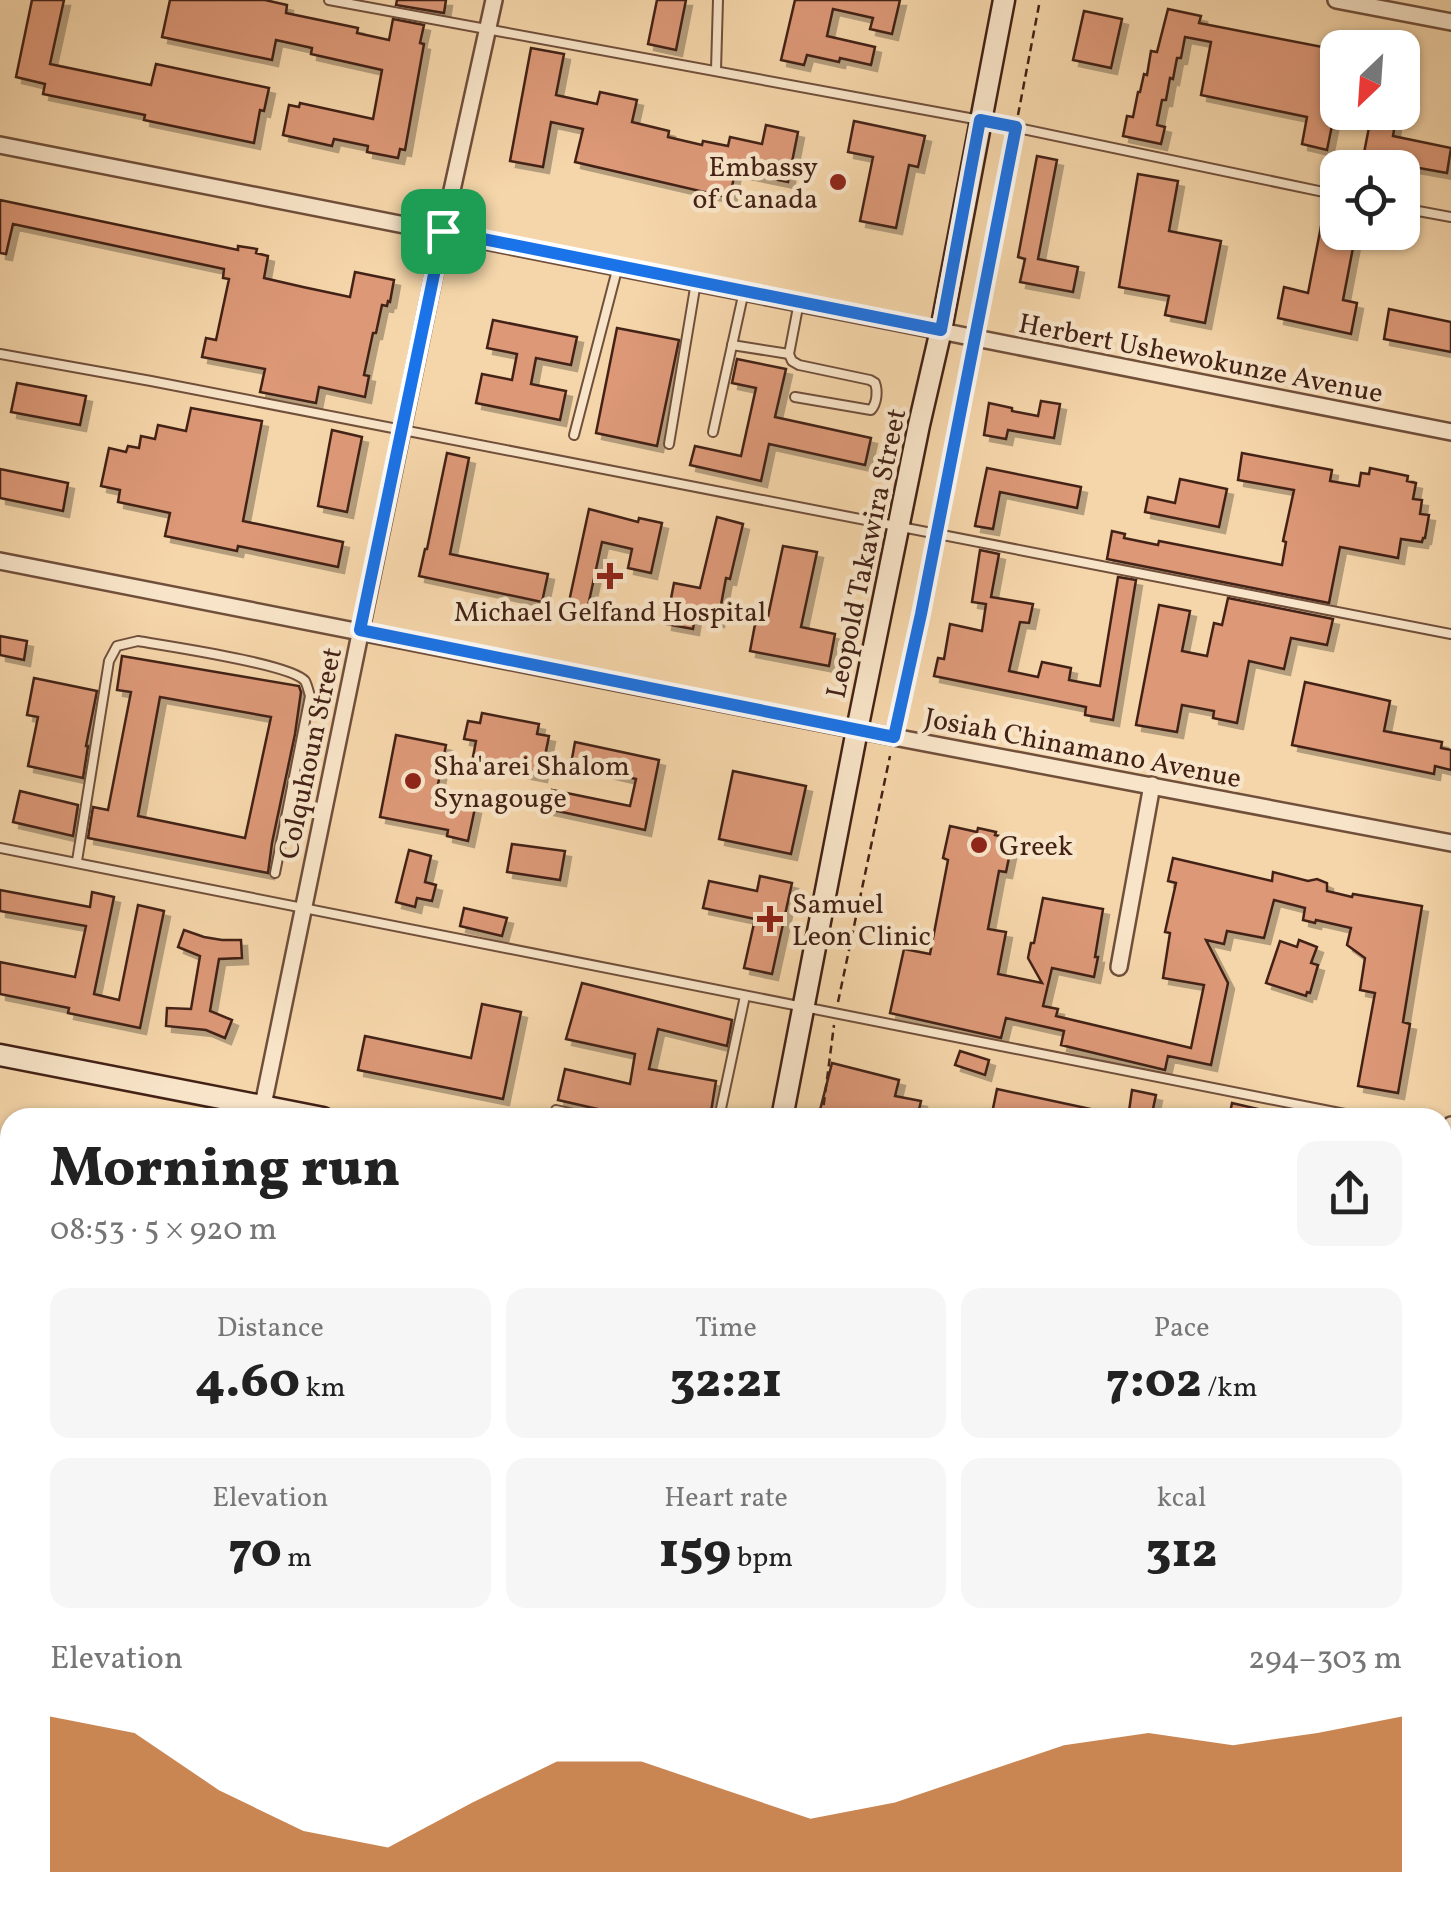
<!DOCTYPE html>
<meta charset="utf-8">
<style>
:root{--surface:#fff;--page:#f6f6f6;--text:#222;--muted:#767676;--accent:#b45309}
body{margin:0;font-family:Vollkorn,serif;background:var(--page);color:var(--text);height:100vh;display:flex;flex-direction:column;font-size:38px;white-space:nowrap}
*{box-sizing:border-box;margin:0}
p{font-size:32px;color:var(--muted)}
.icon{flex:none;width:55px;height:55px;fill:none;stroke:currentColor;stroke-width:2;stroke-linecap:round;stroke-linejoin:round}
.map{position:relative;flex:1;overflow:hidden}
.side{position:absolute;left:0px;top:1108px;width:1452px;height:812px;display:flex;flex-direction:column;background:var(--surface);border-radius:30px 30px 0 0;box-shadow:0 2px 8px #0004}
.side>*{flex:none}
.needle{width:65px;rotate:205deg}
.fabs{position:absolute;left:1320px;top:30px;display:grid;gap:20px}
.fabs a{display:grid;place-items:center;width:100px;height:100px;border-radius:20px;background:var(--surface);box-shadow:0 2px 8px #0004;font-size:50px}
.pin{position:absolute;display:grid;place-items:center;width:85px;height:85px;color:#fff;margin:-42px;border-radius:20px;box-shadow:0 5px 15px #0006}
.round{display:grid;place-items:center;flex:none;width:105px;height:105px;border-radius:20px;background:var(--page)}
.overview{display:flex;align-items:center;justify-content:space-between;height:170px;padding:0 50px}
h1{font-size:55px;font-weight:800;line-height:75px}
.metrics{display:grid;grid-template-columns:repeat(3,1fr);gap:15px;height:170px;padding:10px 50px}
.metrics div{display:grid;align-content:center;border-radius:20px;background:var(--page);text-align:center}
.metrics b{font-size:50px;font-weight:800}
.metrics small{font-size:28px;font-weight:400}
.metrics p{font-size:28px}
.chart{height:280px;padding:20px 50px}
.chart p{display:flex;justify-content:space-between}
.chart svg{width:100%;height:180px;margin-top:10px;fill:var(--accent);opacity:.7}
.map>svg:first-child{display:block}
.green{fill:#c3bc84;stroke:#836f4d;stroke-width:2.5}
.building{fill:#dc9877;stroke:#432216;stroke-width:2.5;fill-rule:evenodd;filter:url(#shadow)}
.lines{fill:none;stroke-linecap:round;stroke-linejoin:round}
.service-casing{stroke:#704f3b;stroke-width:12}
.minor-casing{stroke:#704f3b;stroke-width:20}
.secondary-casing{stroke:#432216;stroke-width:25}
.path{stroke:#432216;stroke-width:2.5;stroke-dasharray:8 5;stroke-linecap:butt}
.service{stroke:#f8e4c8;stroke-width:8}
.minor{stroke:#f8e4c8;stroke-width:15}
.secondary{stroke:#f8e4c8;stroke-width:20}
.route-casing{stroke:#fff;stroke-width:20}
.route{stroke:#1a73e8;stroke-width:12}
.poi-dot{fill:#8f2418;stroke:#f8e4c8;stroke-width:4}
.labels{text-anchor:middle;stroke-width:9;stroke-linejoin:round;paint-order:stroke}
.poi-label{font-size:28px;fill:#432216;stroke:#f8e4c8;text-anchor:start}
.street-label{font-size:28px;fill:#432216;stroke:#f8e4c8}
</style>
<div class="map">
<svg width="1451" height="1918" viewBox="0 0 1451 1918">
<defs>
<filter id="shadow"><feDropShadow dx="6" dy="6" stdDeviation="0" flood-color="#0004"/></filter>
</defs>
<rect width="100%" height="100%" fill="#f5d6aa"/>
<filter id="stains"><feTurbulence type="fractalNoise" baseFrequency=".002" numOctaves="4"/><feColorMatrix values="0 0 0 0 .2 0 0 0 0 .09 0 0 0 0 .02 0 0 0 .5 -.17"/></filter>
<radialGradient id="worn" r=".72"><stop offset=".6" stop-color="#630" stop-opacity="0"/><stop offset="1" stop-color="#630" stop-opacity=".3"/></radialGradient>
<g class="green">
<path d="M0,1377l10,2v94l-10,-2z"/>
<path d="M1443,1550l8,2v366h-80l2,-8h69z"/>
</g>
<g class="building">
<path d="M32,0h32l-14,64 101,21 5,-21 113,24 -5,23 -4,-1 -6,33 -110,-23 1,-5 -102,-21 2,-10 -29,-7z"/>
<path d="M170,0h95l22,5 -1,8 72,15 -1,5 32,7 4,-21 31,6 -4,18 4,1 -19,106 -5,-1 -2,9 -31,-6 1,-6 -34,-7 -2,7 -49,-11 6,-30 10,2 1,-4 73,16 9,-49 -71,-16 1,-6 -36,-8 -4,20 -110,-23z"/>
<path d="M397,0h49l-2,13 -48,-8z"/>
<path d="M657,0h29l-10,50 -28,-6z"/>
<path d="M795,0h105l-8,34 -22,-5 3,-11 -40,-9 -6,27 48,11 -4,18 -31,-7 -1,4 -32,-7 -3,10 -23,-5z"/>
<path d="M1168,9l33,7 -2,7 139,27v46l-11,54 -25,-6 5,-27 -106,-22 10,-53 -26,-5 -4,21h-4l-4,21 -3,-1 -4,22h-4l-5,25 8,2 -4,17 -38,-8 4,-20 6,1 5,-25h2l4,-18 3,1 4,-24 6,1z"/>
<path d="M1084,11l38,8 -11,49 -38,-8z"/>
<path d="M531,48l33,6 -8,41 41,9 3,-12 37,8 -5,22 37,9 -1,6 34,8 1,-4 25,5 2,-9 32,7 4,-19 32,7 -10,50 -53,-11 -5,27 -155,-36 8,-33 -32,-7 -8,45 -33,-6z"/>
<path d="M1372,112h25l-4,24 58,12 -4,25 -84,-15z"/>
<path d="M854,121l71,15 -7,31 -9,-2 -13,63 -36,-7 13,-64 -25,-5z"/>
<path d="M1037,156l20,4 -19,99 40,8 -5,25 -53,-10 5,-23 -7,-2z"/>
<path d="M1138,174l40,7 -9,50 52,10 -16,82 -40,-8 4,-19 -50,-9z"/>
<path d="M0,200l238,50v-4l19,3 -1,4 12,3 -4,22 39,9 47,10 5,-25 39,8 -4,22 -2,-1 -1,5 -5,-1 -6,28h-3l-9,42 5,1 -4,21 -46,-10 -3,16 -56,-11 5,-23 -63,-12 4,-19 10,2 13,-61 -6,-1 1,-9 -211,-45 -7,30 -6,-1z"/>
<path d="M1323,216l15,3v13h18l-13,68 14,3 -6,31 -73,-16 6,-31 24,6z"/>
<path d="M1389,309l62,13v30l-67,-13z"/>
<path d="M493,320l84,17 -6,28 -35,-7 -5,26 35,7 -6,29 -84,-17 6,-29 30,6 5,-26 -30,-6z"/>
<path d="M617,328l62,12 -22,106 -61,-13z"/>
<path d="M737,359l49,10 -11,48 96,21 -6,27 -96,-21 -8,37 -71,-16 5,-19 46,10 15,-68 -24,-5z"/>
<path d="M17,383l69,13 -6,29 -69,-13z"/>
<path d="M1041,401l19,3 -6,34 -46,-8 -2,9 -22,-4 5,-32 23,5v3l26,5z"/>
<path d="M191,408l71,13 -19,100 100,21 -5,25 -100,-21 -1,5 -72,-15 5,-23 -52,-11 2,-12 -19,-4 8,-38 17,4 2,-6 11,2 2,-12 14,3 3,-14 28,6z"/>
<path d="M332,430l30,7 -15,75 -29,-6z"/>
<path d="M447,453l22,5 -19,96 98,20 -6,28 -123,-26 6,-27h2z"/>
<path d="M1242,453l90,17 -2,11 29,5 2,-13 8,1 1,-6 38,8 -1,5 9,2 -3,16 9,1 -2,14 9,1 -4,23h-2l-1,4 -21,-3 -3,19 -58,-11 -11,56 -222,-44 5,-28 13,3 -1,4 34,7 1,-4 123,24 4,-23 -3,-1 11,-51 -56,-10z"/>
<path d="M987,468l94,19 -4,21 -77,-16 -7,37 -18,-3z"/>
<path d="M0,469l68,14 -5,28 -63,-13z"/>
<path d="M1180,479l47,10 -8,38 -74,-15 3,-15 27,6z"/>
<path d="M589,509l49,13 1,-4 23,5 -11,50 -23,-5 4,-19 -30,-7 -16,73 -19,-4z"/>
<path d="M717,517l26,7 -13,55 -4,-1 -8,43 -23,-4 -2,12 -27,-5 8,-41 26,5z"/>
<path d="M783,546l34,6 -16,75 34,7 -6,32 -79,-15 6,-32 11,2z"/>
<path d="M980,550l19,4 -8,43 42,7 -4,19 -9,-1 -11,49 29,6 4,-15 29,6 -2,12 31,6 18,-109 18,3 -23,140 -28,-5 1,-8 -152,-31 4,-18 6,1 6,-35 32,7 4,-27 -14,-2z"/>
<path d="M1228,598l105,21 -6,26 -36,-7 -7,31 -35,-8 -12,62 -24,-5 1,-7 -32,-6 -5,27 -41,-7 23,-120 31,6 -8,40 25,5 7,-33 8,2z"/>
<path d="M0,636l27,5 -3,19 -24,-5z"/>
<path d="M122,656l177,30 2,6 -6,42 -23,109 -4,30 -180,-35 5,-31 15,3 23,-118 -14,-2zM160,697l111,20 -26,121 -107,-22z"/>
<path d="M34,678l63,13 -11,55h2l-5,32 -55,-12 10,-49 -11,-2z"/>
<path d="M1305,682l85,19 -6,30 58,11 -1,6 10,2v20l-16,-4 -1,8 -142,-29z"/>
<path d="M482,713l57,11 -2,10 12,2 -8,40 -69,-14 4,-21 -12,-2 4,-18 12,2z"/>
<path d="M396,735l50,10 -11,54 40,9 -7,33 -21,-5 1,-6 -68,-13z"/>
<path d="M575,742l84,18 -14,70 -97,-21 4,-19 78,16 6,-27 -65,-15z"/>
<path d="M733,771l73,15 -15,68 -72,-15z"/>
<path d="M20,791l58,14 -5,31 -60,-14z"/>
<path d="M950,826l27,6 1,-4 18,4 -1,3 18,4 -7,33 -7,-1 -11,58 18,3 -8,42 44,9 -14,-25 3,-15h3l9,-45 60,11 -8,48h3l-4,20 -42,-9 -9,38 15,3 -2,7 135,32 13,-63 -41,-7 7,-45 -5,-1 11,-49 -8,-2 5,-23 99,23 1,-9 35,9 9,-2 10,4v8l25,6 1,-3 69,12 -19,116 7,2 -12,69 -40,-7 17,-93 -15,-3 5,-32 -18,-13 4,-17 -35,-8 -1,3 -12,-3 2,-12 -31,-8 -10,38 -37,-7 -3,13 -18,-4 22,43 -17,82 -43,-9 -3,14 -104,-25 3,-14 -58,-13 -5,20 -111,-25 14,-64 26,5 18,-94 -5,-2z"/>
<path d="M512,844l53,7 -5,29 -53,-8z"/>
<path d="M409,850l22,6 -6,26 11,3 -4,16 -15,-3 -2,9 -19,-5z"/>
<path d="M760,876l32,7 -20,91 -28,-6 11,-49 -52,-11 6,-27 48,10z"/>
<path d="M0,890l90,17 2,-15 22,5 -20,97 25,6 19,-95 26,6 -24,117 -72,-15 1,-5 -69,-14v-32l75,15 11,-51 -86,-15z"/>
<path d="M464,908l43,10 -5,18 -42,-10z"/>
<path d="M184,930l20,7 18,3h19l1,18 -23,1 -9,52 22,9 -7,18 -19,-8 -40,-4 1,-18 24,1 9,-53 -22,-9z"/>
<path d="M1299,940l18,7 -6,16 7,2 -8,28 -3,-1 -1,4 -40,-13 14,-42 17,6z"/>
<path d="M582,983l150,37 -5,26 -69,-17 -9,40 67,12 -6,37h-73l-79,-18 7,-31 65,15 5,-30 -69,-15z"/>
<path d="M482,1004l39,8 -18,87 -145,-29 7,-34 106,22z"/>
<path d="M960,1051l29,9 -4,15 -30,-10z"/>
<path d="M832,1063l67,17 -4,16 26,5 -4,17h-42l-19,-5 -1,5h-37z"/>
<path d="M997,1089l103,22v7h-109z"/>
<path d="M1132,1090l24,5 -5,23h-23z"/>
<path d="M1232,1103l39,9 -1,6h-41z"/>
</g>
<g class="lines">
<g class="service-casing">
<g id="service">
<path d="M329,0l651,120 358,75"/>
<path d="M716,70l2,-70"/>
<path d="M1402,208l49,9"/>
<path d="M732,345l57,9"/>
<path d="M0,354l151,27 1300,253"/>
<path d="M795,397l76,13c6,-7 7,-19 4,-27l-5,-3 -71,-15 -7,-4 -3,-7 10,-52"/>
<path d="M713,432l31,-141"/>
<path d="M574,435l44,-169"/>
<path d="M669,444l27,-162"/>
<path d="M0,848l1365,270"/>
<path d="M77,861l32,-200 8,-15 21,-5c28,5 154,23 167,40 2,3 4,12 5,15l-35,177"/>
<path d="M556,1110l35,8"/>
<path d="M719,1118l26,-122"/>
<path d="M0,1250l10,1"/>
<path d="M224,1918l2,-8"/>
<path d="M548,1918l2,-8"/>
<path d="M947,1918l2,-8"/>
</g>
</g>
<g class="minor-casing">
<g id="minor">
<path d="M1336,0l115,22"/>
<path d="M0,145l1451,287"/>
<path d="M0,561l857,169 594,113"/>
<path d="M1119,967l33,-182"/>
<path d="M263,1105l180,-874 51,-231"/>
<path d="M1442,1165l9,-40"/>
<path d="M1307,1918l1,-8"/>
</g>
</g>
<g class="secondary-casing">
<g id="secondary">
<path d="M0,1055l323,63"/>
<path d="M782,1118l75,-388 62,-305 22,-95 63,-330"/>
<path d="M1442,1343l9,1"/>
<path d="M609,1918l2,-8"/>
<path d="M636,1918l2,-8"/>
</g>
</g>
<g class="path">
<path d="M1018,115l22,-115"/>
<path d="M978,321l36,-183"/>
<path d="M939,523l33,-169"/>
<path d="M898,719l37,-174"/>
<path d="M838,1002l52,-246"/>
<path d="M822,1118l12,-93"/>
</g>
<use href="#service" class="service"/>
<use href="#minor" class="minor"/>
<use href="#secondary" class="secondary"/>
</g>
<g class="lines">
<g class="route-casing">
<path id="route" d="M980,120l36,7 -95,487 -27,123 -534,-107 83,-399 498,99z"/>
</g>
<use href="#route" class="route"/>
</g>
<g class="poi-dot">
<circle cx="838" cy="182" r="10"/>
<path d="M605 561h10v10h10v10h-10v10h-10v-10h-10v-10h10z"/>
<circle cx="413" cy="781" r="10"/>
<circle cx="979" cy="845" r="10"/>
<path d="M765 904h10v10h10v10h-10v10h-10v-10h-10v-10h10z"/>
</g>
<g class="labels">
<g class="poi-label">
<text x="818" y="176" text-anchor="end">Embassy<tspan x="818" dy="32">of Canada</tspan></text>
<text x="610" y="621" text-anchor="middle">Michael Gelfand Hospital</text>
<text x="433" y="775">Sha'arei Shalom<tspan x="433" dy="32">Synagouge</tspan></text>
<text x="999" y="855">Greek</text>
<text x="792" y="913">Samuel<tspan x="792" dy="32">Leon Clinic</tspan></text>
</g>
<g class="street-label">
<text transform="translate(1201 357) rotate(11)" y="10">Herbert Ushewokunze Avenue</text>
<text transform="translate(865 553) rotate(-78)" y="10">Leopold Takawira Street</text>
<text transform="translate(1083 747) rotate(11)" y="10">Josiah Chinamano Avenue</text>
<text transform="translate(309 753) rotate(-78)" y="10">Colquhoun Street</text>
</g>
</g>
<rect width="100%" height="100%" filter="url(#stains)"/>
<rect width="100%" height="100%" fill="url(#worn)"/>
</svg>
<div class="fabs">
<a><svg class="needle" viewBox="-14 -14 28 28"><path d="M0-13l5 13h-10z" fill="#e53935"/><path d="M0 13l5-13h-10z" fill="#767676"/></svg></a>
<a><svg class="icon" aria-label="locate" viewBox="0 0 24 24"><circle cx="12" cy="12" r="6"/><path d="M12 2v4M12 18v4M2 12h4M18 12h4"/></svg></a>
</div>
<div class="pin" style="left:443px;top:231px;background:#1e9e55"><svg class="icon" aria-label="arrive" viewBox="0 0 24 24"><path d="M6 21V4h12l-3 4 3 4H6"/></svg></div>
<section class="side">
<div class="overview"><div><h1>Morning run</h1><p>08:53 · 5 × 920 m</p></div><a class="round"><svg class="icon" aria-label="share" viewBox="0 0 24 24"><path d="M12 15V3M7 8l5-5 5 5M5 13v7h14v-7"/></svg></a></div>
<div class="metrics">
<div><p>Distance</p><b>4.60<small> km</small></b></div>
<div><p>Time</p><b>32:21</b></div>
<div><p>Pace</p><b>7:02<small> /km</small></b></div>
</div>
<div class="metrics">
<div><p>Elevation</p><b>70<small> m</small></b></div>
<div><p>Heart rate</p><b>159<small> bpm</small></b></div>
<div><p>kcal</p><b>312</b></div>
</div>
<div class="chart"><p><span>Elevation</span>294–303 m</p>
<svg viewBox="0 0 160 44" preserveAspectRatio="none"><path d="M0 44V6L10 10L20 24L30 34L40 38L50 27L60 17L70 17L80 24L90 31L100 27L110 20L120 13L130 10L140 13L150 10L160 6V44z"/></svg>
</div>
</section>
</div>
